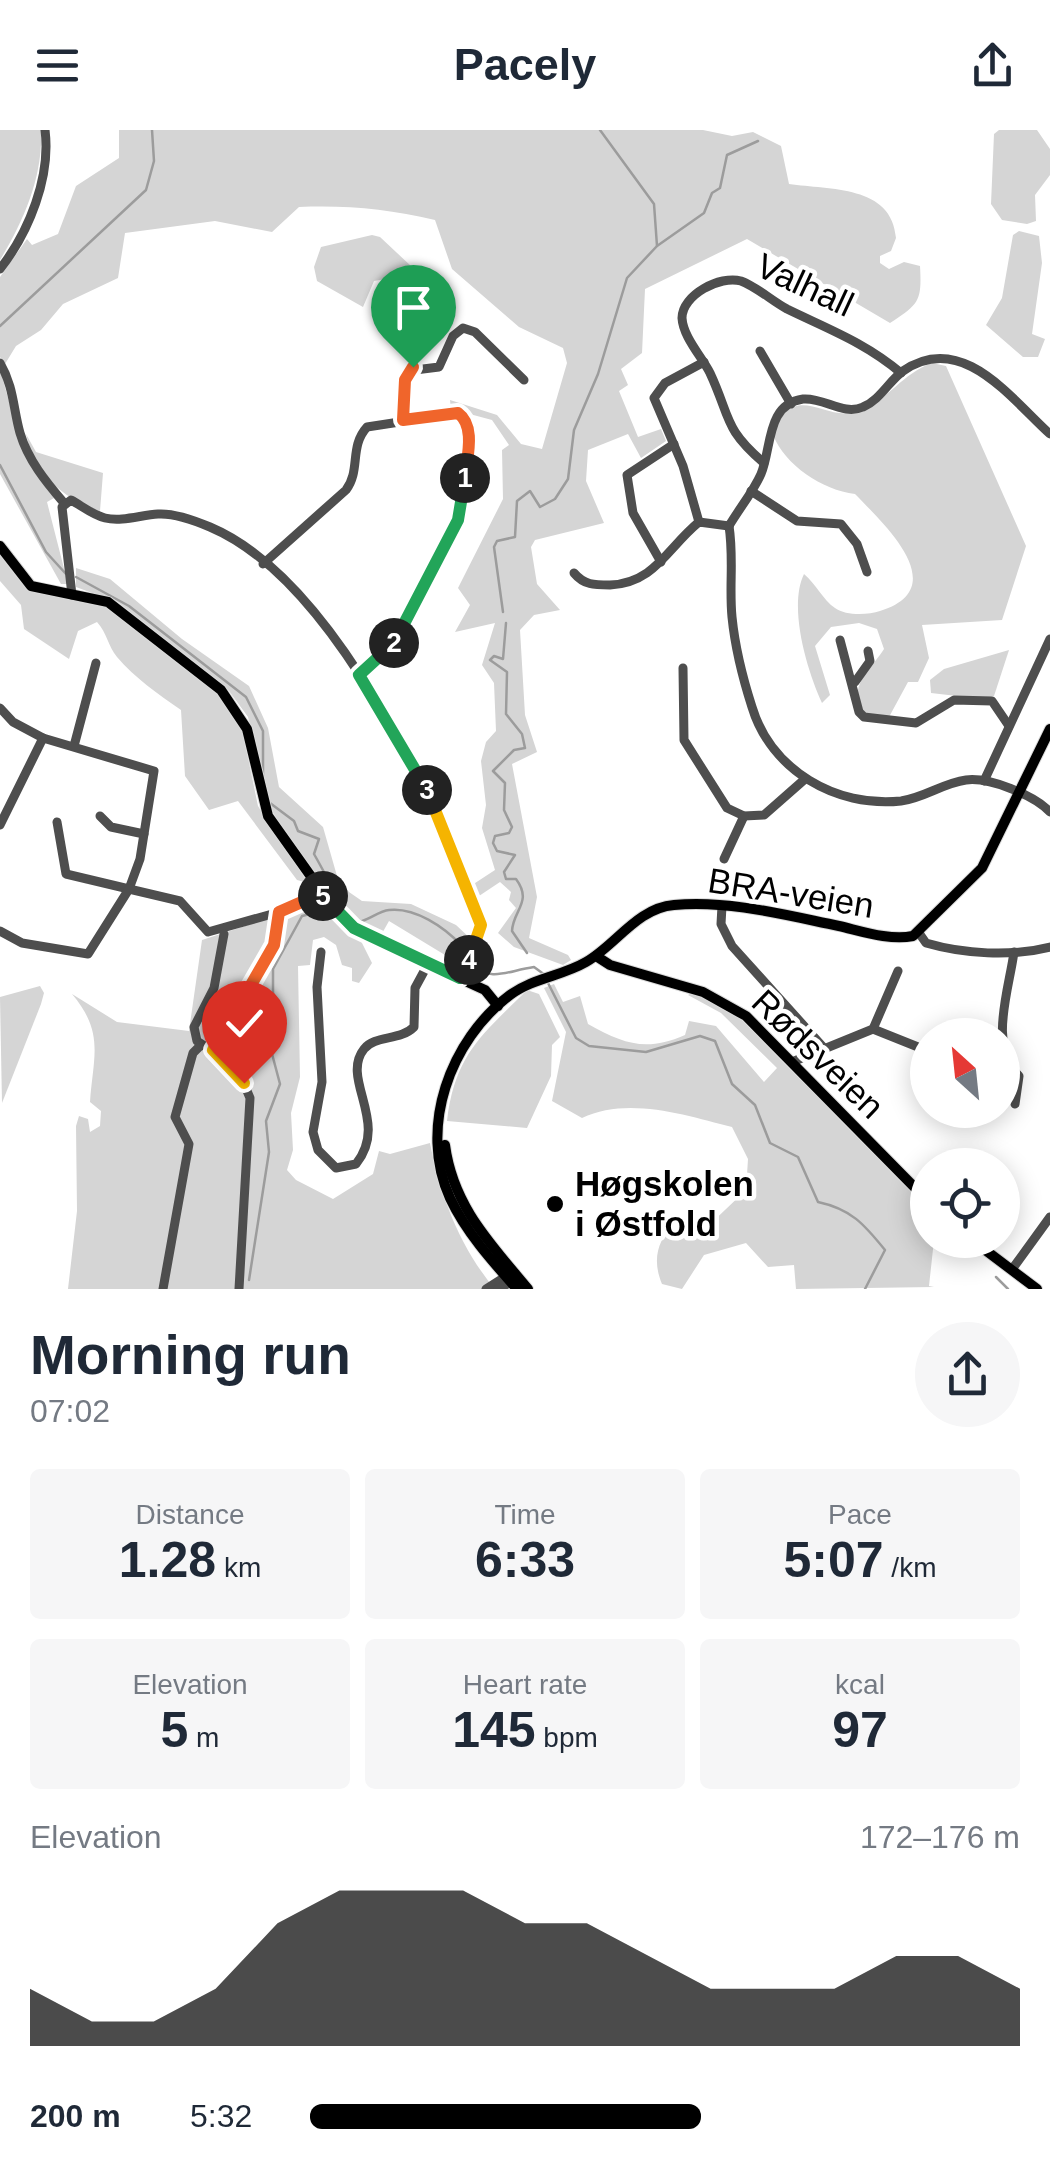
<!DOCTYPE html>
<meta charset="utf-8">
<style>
:root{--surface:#fff;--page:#f6f6f7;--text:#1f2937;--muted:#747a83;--accent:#000}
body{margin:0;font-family:Helvetica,sans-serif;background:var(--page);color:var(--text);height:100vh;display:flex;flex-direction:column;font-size:38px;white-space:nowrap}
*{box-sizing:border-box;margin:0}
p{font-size:32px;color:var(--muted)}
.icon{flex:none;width:55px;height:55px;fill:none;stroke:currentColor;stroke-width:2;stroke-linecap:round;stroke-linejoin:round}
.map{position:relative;height:1159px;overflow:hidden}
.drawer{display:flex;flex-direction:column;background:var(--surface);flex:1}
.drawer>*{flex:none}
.needle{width:65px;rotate:333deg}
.fabs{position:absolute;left:910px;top:888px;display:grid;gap:20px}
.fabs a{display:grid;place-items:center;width:110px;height:110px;border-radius:50%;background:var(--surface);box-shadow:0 5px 25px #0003;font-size:50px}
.pin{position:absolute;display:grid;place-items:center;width:85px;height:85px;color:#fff;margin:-102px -42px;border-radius:50% 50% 50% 0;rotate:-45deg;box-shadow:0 0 10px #0007}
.pin .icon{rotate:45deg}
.km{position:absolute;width:50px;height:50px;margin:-25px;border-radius:50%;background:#222;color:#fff;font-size:28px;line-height:50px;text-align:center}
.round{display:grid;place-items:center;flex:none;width:105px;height:105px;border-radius:52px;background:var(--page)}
.summary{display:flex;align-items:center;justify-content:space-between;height:170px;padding:0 30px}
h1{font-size:55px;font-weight:700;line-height:75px}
.figures{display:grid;grid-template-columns:repeat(3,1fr);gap:15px;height:170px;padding:10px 30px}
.figures div{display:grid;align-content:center;border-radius:10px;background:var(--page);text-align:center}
.figures b{font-size:50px;font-weight:700}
.figures small{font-size:28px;font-weight:400}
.figures p{font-size:28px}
.chart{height:280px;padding:20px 30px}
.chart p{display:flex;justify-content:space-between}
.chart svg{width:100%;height:180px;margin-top:10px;fill:var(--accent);opacity:.7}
ul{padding:0 30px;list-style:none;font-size:32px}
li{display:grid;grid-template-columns:160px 120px 1fr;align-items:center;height:75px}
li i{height:25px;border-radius:12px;background:var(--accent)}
header{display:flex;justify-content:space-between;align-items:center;height:130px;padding:0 30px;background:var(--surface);font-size:45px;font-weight:700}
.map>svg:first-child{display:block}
.green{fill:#d5d5d5}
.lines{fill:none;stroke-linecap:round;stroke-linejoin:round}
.stream{stroke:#9c9c9c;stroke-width:2.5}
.major-casing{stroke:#dbdbdb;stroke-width:12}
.minor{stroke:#4e4e4e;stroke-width:9}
.major{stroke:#000;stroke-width:10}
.split-1-casing{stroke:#fff;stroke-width:20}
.split-2-casing{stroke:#fff;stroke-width:20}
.split-3-casing{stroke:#fff;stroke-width:20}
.split-4-casing{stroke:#fff;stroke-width:20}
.split-5-casing{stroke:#fff;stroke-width:20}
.split-6-casing{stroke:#fff;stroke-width:20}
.split-7-casing{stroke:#fff;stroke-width:20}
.split-1{stroke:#f0652b;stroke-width:12}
.split-2{stroke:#22a559;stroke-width:12}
.split-3{stroke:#22a559;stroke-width:12}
.split-4{stroke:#f5b400;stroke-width:12}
.split-5{stroke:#22a559;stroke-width:12}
.split-6{stroke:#f0652b;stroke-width:12}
.split-7{stroke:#f5b400;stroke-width:12}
.poi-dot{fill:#000;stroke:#fff;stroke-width:4}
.labels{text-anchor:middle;stroke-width:9;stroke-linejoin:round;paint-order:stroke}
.street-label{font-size:35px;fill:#000;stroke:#fff}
.poi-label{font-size:35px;font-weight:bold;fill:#000;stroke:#fff;text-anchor:start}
</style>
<header><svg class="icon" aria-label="menu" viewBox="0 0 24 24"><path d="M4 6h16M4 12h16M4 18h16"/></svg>Pacely<svg class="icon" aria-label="share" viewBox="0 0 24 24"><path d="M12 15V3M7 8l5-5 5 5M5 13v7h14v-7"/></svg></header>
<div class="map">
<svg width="1050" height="1159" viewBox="0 0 1050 1159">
<rect width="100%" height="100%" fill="#fff"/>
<g class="green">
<path d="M0,0h41c2,47 -17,90 -41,130z"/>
<path d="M119,0h584l29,6 21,-4 28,14 8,38c41,6 103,1 107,54l-5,13 -11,5v7l9,6 15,-7 16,4c2,35 -1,38 -30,57l-143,-84 -102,50 -3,64 -21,16 7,16 -9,6 19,46 23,-8 5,12 -25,17 -13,-24 -40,16 -2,31 18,42 -69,17 -4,7 6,37 23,26 -26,5 -14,15 5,85 12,37 -25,12 25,133 -8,41 39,17 3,5 -8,5 -49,-18 -16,-14 18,-25 -7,-8 2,-8 -11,-10 -24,16 -7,-11 26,-17 -13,-42 4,-23 -5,-44 5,-19 10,-11 -2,-48 -12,-18 13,-42 -40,9 15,-27 -12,-17 45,-89 -1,-49 7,-5 -17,-25 -41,-11 -1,-9 47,15 24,29 21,5 25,-86 -4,-15 -44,-21 -67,-58 -17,-49c-47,-11 -88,-15 -136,-13l-27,25 -57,-11 -90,12 -7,45 -55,26 -22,26 -25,16 -11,18 -5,-7v-80l27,-38 5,6 26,-11 18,-48 43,-28z"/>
<path d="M999,0h38l13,19v26l-15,20 1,26 -9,3 -25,-4 -11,-16 3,-70z"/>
<path d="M1019,101l20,5 3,27 -10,71 13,5 -7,18h-15l-37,-32 16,-27 11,-63z"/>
<path d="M372,105l8,2 32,30 -3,8 -35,6 -11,26 -46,-26 -3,-14 7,-20z"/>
<path d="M932,233l14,3 80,180 -24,74 -80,5 7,33 -11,24h-10l-19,35 -24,-3c-20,-26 5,-43 19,-65l-7,-20 -18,-6 -28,4 -16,19 15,49 -8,8c-15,-33 -34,-96 -18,-129 12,10 19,26 31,34 11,8 33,7 45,3 74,-23 4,-87 -25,-117 -33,-4 -70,-29 -82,-59 21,-58 51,-11 86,-24 29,-11 44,-38 73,-48z"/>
<path d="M0,239l13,47 41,82 -7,4 21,82h-7l-61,-110z"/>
<path d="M26,304l10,18 67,21 -3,38c-37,-12 -65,-37 -74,-77z"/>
<path d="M0,422l28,38 77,15 110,85 26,34 17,82 50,77 -11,-3 -59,-79 -29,9 -24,-34 -4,-66c-23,-16 -46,-32 -64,-53 -9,-11 -10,-24 -20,-35l-19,9 -9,28 -45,-30 -3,-24 -21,-24z"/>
<path d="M76,438l34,11 72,60 67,47 19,42 11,59 44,40 14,49 12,16 13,9 49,3 45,21 16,15 -15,28 -12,-13 -56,-34 -9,16 -40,-28 -58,-81 -15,-26 -19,-85 -19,-26 -110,-88 -43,-16z"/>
<path d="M1009,520l-15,46 -11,3 -52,-6 -1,-13 14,-11z"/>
<path d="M319,772l40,35 13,26 -13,20 -7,-2v-13l-10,-3 -6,-20 -12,-8 -11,3 -3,25 -12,1 2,111 -9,36 2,37 -6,20 9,10 37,19 40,-25 6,-23 11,3 40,-11c10,52 30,105 65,146h-427l9,-78 -1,-85 3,-10 9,3 2,13 10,-6 1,-15 -11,-9c3,-45 15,-69 -18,-108l45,28 72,9 13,-91z"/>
<path d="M554,854l9,18 17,-6 8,28c36,20 58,28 97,11l4,-14 27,5 48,56 13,-14 -56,-55 -33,-18 4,-3 44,22 191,194 1,32h6l-5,46 5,1 -138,2 -2,-24 -26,2 -22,-24 -42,12 -22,34 -20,-5c-10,-24 -5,-43 13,-62l30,7 41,-39 2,-31 -16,-32c-46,-12 -105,-31 -150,-9l-30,-17 14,-69 -22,-44z"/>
<path d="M40,856l4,7 -3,11 -39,99 -2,-106z"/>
<path d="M527,860l12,4 21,43 -8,8 -1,31 -24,52 -80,-7c8,-67 35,-86 80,-131z"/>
</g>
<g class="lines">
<g class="stream">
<path d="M600,0l54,74 3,42"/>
<path d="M0,196l146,-136 8,-29 -2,-31"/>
<path d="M0,335l46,87 20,22"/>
<path d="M76,447l53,29 117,91 17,34v45"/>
<path d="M503,482l-9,-65 3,-6 18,-4 2,-36 13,-10 10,16 15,-8 13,-20 6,-49 24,-56 29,-96 30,-32 47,-33 8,-20 8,-5 7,-33 31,-14"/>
<path d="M506,493l-3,36 -9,-3 -4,4 17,12 -1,42 16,20 3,14 -11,2 -21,21 12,12 -1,27 8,17 -3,6 -14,3 -2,7 4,8 18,4 -11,17 2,7h10c17,23 -3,31 -4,52l15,22"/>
<path d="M270,673l24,18 4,10 21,8 -5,15c16,28 23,46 45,68 10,-2 20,-11 30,-12 26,-3 55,17 72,35v15"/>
<path d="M468,835c27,17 38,6 66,2l11,8"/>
<path d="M548,853l28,55 13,8 57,6 54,-16 15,5 17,43 23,21 15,38 28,14 20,45c33,7 46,22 67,48l-20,39"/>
<path d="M996,1147l12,12"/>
<path d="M249,1150l20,-128 -3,-31 14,-37 -13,-49 6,-15v-51l29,-53 16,-4"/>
</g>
<g class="major-casing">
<g id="major">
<path d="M0,416l31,40 77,16 113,88 26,39 21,87 69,97 43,29 105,48 13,16"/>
<path d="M596,826l14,9 93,27 43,24 182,185"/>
<path d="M445,1015c8,61 45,98 83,144"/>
<path d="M972,1110l65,49"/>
<path d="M517,1159c-25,-28 -51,-57 -67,-91 -32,-70 0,-158 60,-203 23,-17 52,-19 76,-33 30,-17 51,-54 88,-57 55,-5 111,10 165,21 22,5 51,15 74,10l69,-68 68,-139"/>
</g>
</g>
<g class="minor">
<path d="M0,139c29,-37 51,-92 45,-139"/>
<path d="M760,221l31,53"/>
<path d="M0,233c14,24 13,45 20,70 8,27 26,49 44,70"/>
<path d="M403,291l4,-50 32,-4 14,-31 10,-8 12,4 49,48"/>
<path d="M764,333c-41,-35 -33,-45 -54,-90 -8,-16 -27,-36 -28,-55 0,-23 38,-43 59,-37 16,6 31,20 46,28 41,20 79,34 114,64"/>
<path d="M751,361l46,30 44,3 16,20 10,28"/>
<path d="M699,392l-16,-56 -29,-68 11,-15 39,-21"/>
<path d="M729,396c5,32 0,60 3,91 3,30 11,62 20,90 19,63 84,101 149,94 23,-3 42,-18 65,-21 23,-3 68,15 84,32"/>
<path d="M729,396c10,-17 24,-34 32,-52 11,-26 5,-70 42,-75 21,-2 40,17 60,8 17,-7 26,-26 40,-36 59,-41 108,28 147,63"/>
<path d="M661,432l-28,-49 -6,-38 47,-31"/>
<path d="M263,434l83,-74c15,-20 3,-43 21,-63l91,-14 11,14 -6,80 -5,13 -58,116 -41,39"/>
<path d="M574,443c10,12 20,12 36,12 45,-2 57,-37 89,-63l30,4"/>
<path d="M72,465l-10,-88 9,-7c11,6 22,15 34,18 17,4 36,-3 53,-4 16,-1 38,7 52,13 125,53 227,278 271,398l-21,53"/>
<path d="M840,510l19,72 5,5 52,6 38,-23 38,1 17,25"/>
<path d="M683,538l1,72 43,68 17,8 20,-1 41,-36"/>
<path d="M855,552l15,-21 -2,-10"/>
<path d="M0,578l13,14 30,16"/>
<path d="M74,616l22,-83"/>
<path d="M984,651l66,-142"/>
<path d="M100,686l11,11 33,7"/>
<path d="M0,695l43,-87 111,33 -14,88 -11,30 -63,-15 -9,-52"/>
<path d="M724,729l20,-43"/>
<path d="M722,776l-1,18 11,22 91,101"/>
<path d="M0,801l22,12 66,11 41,-65 51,12 28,31 82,-23 27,-21"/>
<path d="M919,803l7,10c38,11 85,14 124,4"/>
<path d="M321,822l-4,35 5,95 -9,50 5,18 18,18 20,-4c34,-42 -16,-85 8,-115 11,-14 36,-8 50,-22l1,-39 13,-24"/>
<path d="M1014,822c-5,38 -26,94 5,124l-4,28"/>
<path d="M873,899l55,22"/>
<path d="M206,917l-9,-6 -3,-14 20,-39 10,-54"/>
<path d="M213,920l29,29 8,19 -11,191"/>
<path d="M213,920l61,-105 5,-33"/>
<path d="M792,932l81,-33 25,-58"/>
<path d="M1013,1138l37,-51"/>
<path d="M163,1159l26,-145 -14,-27 18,-64 8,-8"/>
<path d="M486,1159l22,-14"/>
<path d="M498,1159l15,-8"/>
</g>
<use href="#major" class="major"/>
</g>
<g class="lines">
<g class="split-1-casing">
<path id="split-1" d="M413,237l-8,13 -2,40 55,-7c18,13 9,44 7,65"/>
</g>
<g class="split-2-casing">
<path id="split-2" d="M394,513l64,-123 7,-42"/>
</g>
<g class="split-3-casing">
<path id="split-3" d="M394,513l-35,32 68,115"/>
</g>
<g class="split-4-casing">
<path id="split-4" d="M427,660l54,135 -12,35"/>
</g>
<g class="split-5-casing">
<path id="split-5" d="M323,766l31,32 106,50 9,-18"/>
</g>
<g class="split-6-casing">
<path id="split-6" d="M228,895l46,-80 5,-33 25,-11 13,-13 6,8"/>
</g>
<g class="split-7-casing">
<path id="split-7" d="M228,895l-15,25 31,33"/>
</g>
<use href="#split-1" class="split-1"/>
<use href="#split-2" class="split-2"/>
<use href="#split-3" class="split-3"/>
<use href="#split-4" class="split-4"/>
<use href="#split-5" class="split-5"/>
<use href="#split-6" class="split-6"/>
<use href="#split-7" class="split-7"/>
</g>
<circle class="poi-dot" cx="555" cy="1074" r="10"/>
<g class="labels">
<g class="street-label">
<text transform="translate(805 155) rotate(25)" y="12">Valhall</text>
<text transform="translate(791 763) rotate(9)" y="12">BRA-veien</text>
<text transform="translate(818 924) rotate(44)" y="12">Rødsveien</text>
</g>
<g class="poi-label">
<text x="575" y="1066">Høgskolen<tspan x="575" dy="40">i Østfold</tspan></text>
</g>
</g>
</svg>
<div class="fabs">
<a><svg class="needle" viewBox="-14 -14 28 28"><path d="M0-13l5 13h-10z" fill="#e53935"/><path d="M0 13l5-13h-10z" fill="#747a83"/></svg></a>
<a><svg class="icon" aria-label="locate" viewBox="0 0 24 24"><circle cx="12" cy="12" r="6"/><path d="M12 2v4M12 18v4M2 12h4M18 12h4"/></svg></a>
</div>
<div class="pin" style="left:413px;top:237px;background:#1e9e55"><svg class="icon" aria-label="arrive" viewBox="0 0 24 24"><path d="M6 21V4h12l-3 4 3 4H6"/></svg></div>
<div class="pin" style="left:244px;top:953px;background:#d93025"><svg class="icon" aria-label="check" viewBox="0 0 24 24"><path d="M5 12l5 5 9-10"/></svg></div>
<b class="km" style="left:465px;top:348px">1</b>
<b class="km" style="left:394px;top:513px">2</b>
<b class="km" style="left:427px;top:660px">3</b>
<b class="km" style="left:469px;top:830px">4</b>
<b class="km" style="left:323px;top:766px">5</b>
</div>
<section class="drawer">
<div class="summary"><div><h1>Morning run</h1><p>07:02</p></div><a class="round"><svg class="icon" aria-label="share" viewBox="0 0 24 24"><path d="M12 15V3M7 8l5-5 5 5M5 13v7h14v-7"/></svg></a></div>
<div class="figures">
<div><p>Distance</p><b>1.28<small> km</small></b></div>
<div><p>Time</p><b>6:33</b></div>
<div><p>Pace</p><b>5:07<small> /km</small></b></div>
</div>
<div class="figures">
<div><p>Elevation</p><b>5<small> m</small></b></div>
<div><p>Heart rate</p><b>145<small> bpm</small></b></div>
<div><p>kcal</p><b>97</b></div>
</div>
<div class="chart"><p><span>Elevation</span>172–176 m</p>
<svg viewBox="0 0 160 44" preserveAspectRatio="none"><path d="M0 44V30L10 38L20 38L30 30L40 14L50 6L60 6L70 6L80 14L90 14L100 22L110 30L120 30L130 30L140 22L150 22L160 30V44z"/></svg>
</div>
<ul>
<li><b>200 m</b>5:32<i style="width:55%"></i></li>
</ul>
</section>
